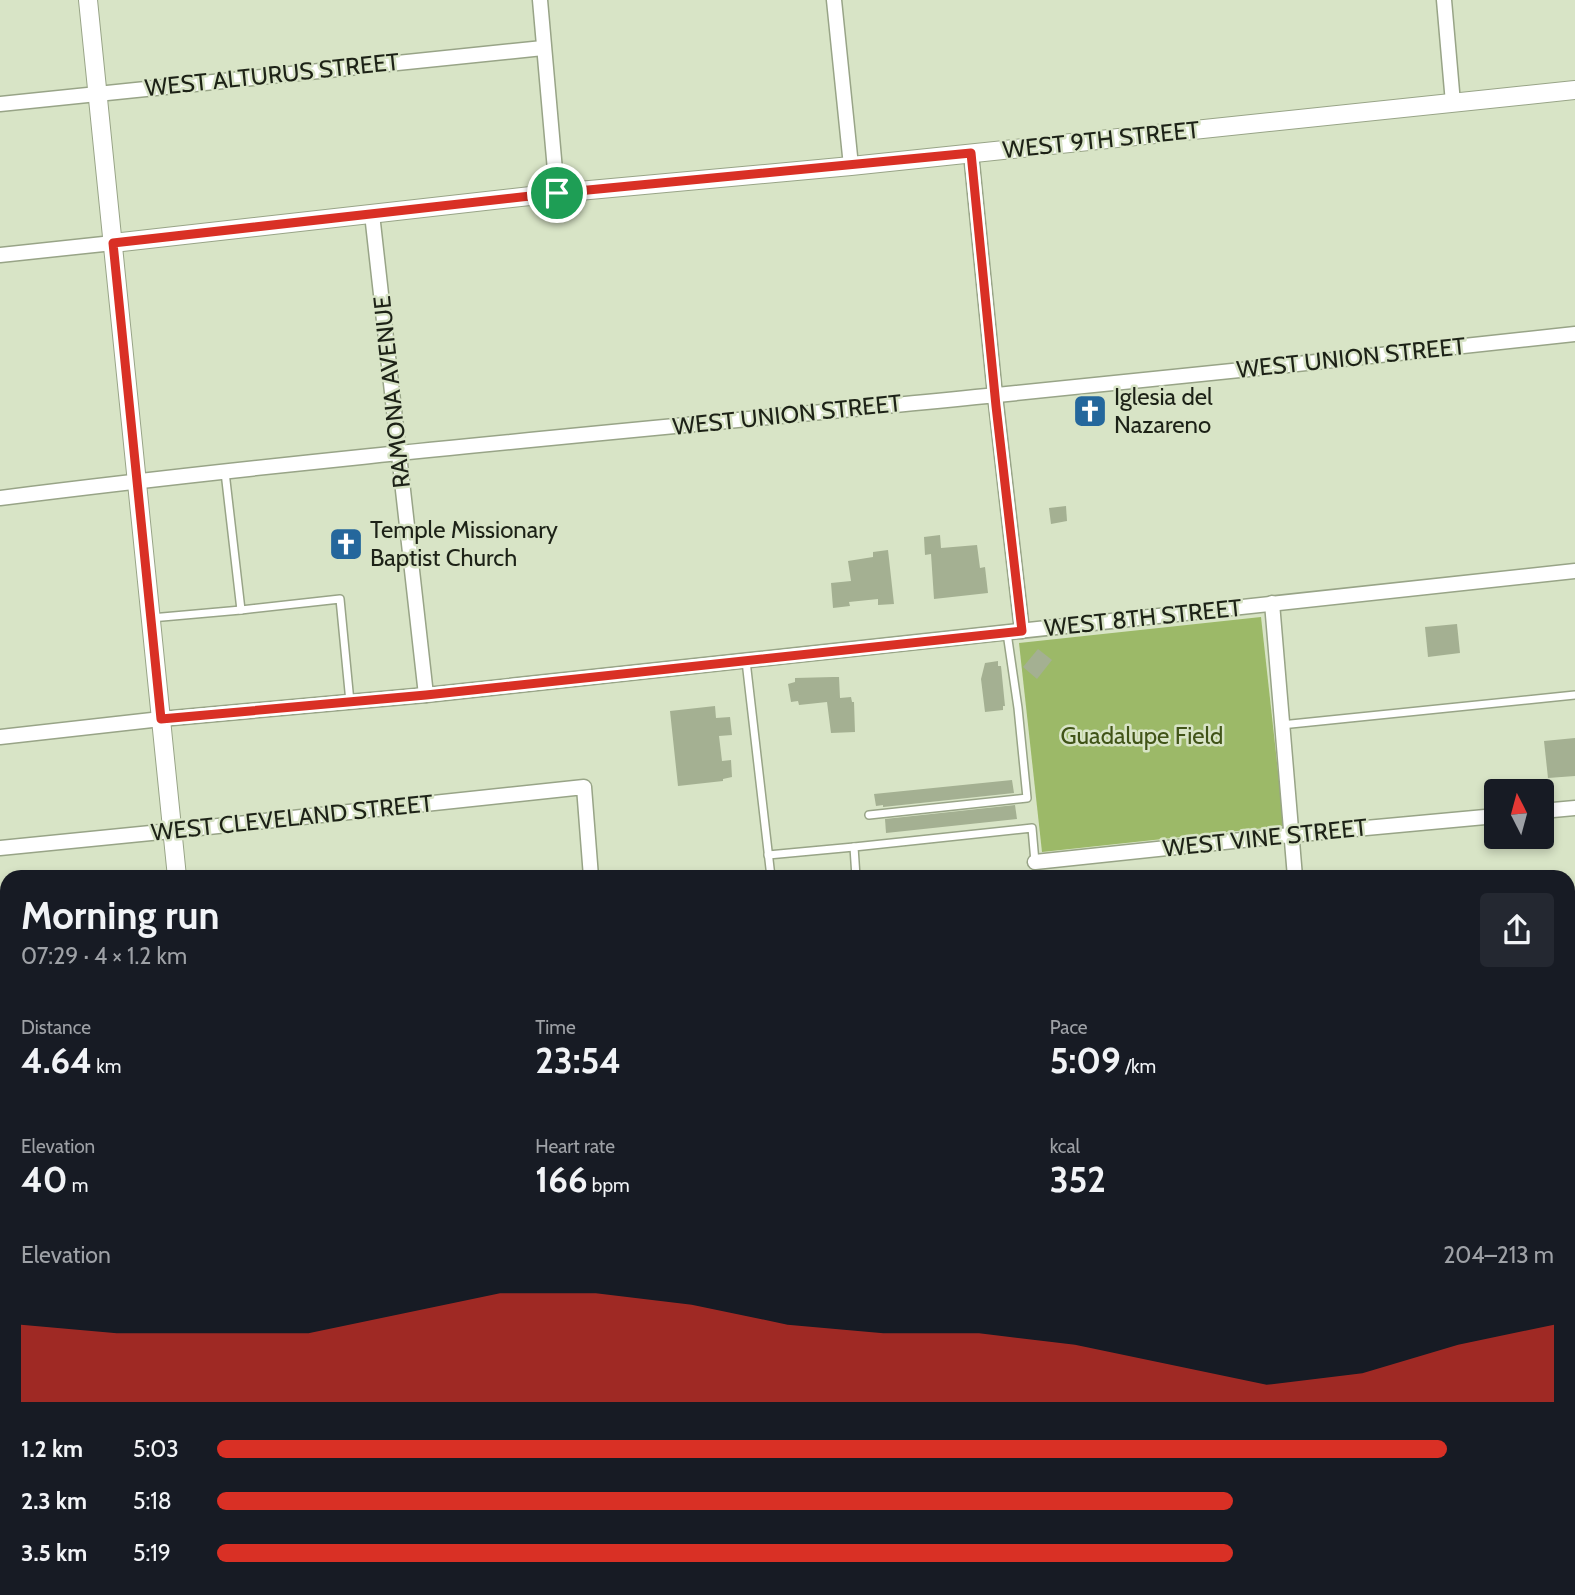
<!DOCTYPE html>
<meta charset="utf-8">
<style>
:root{--surface:#171b24;--page:#242831;--text:#f1f3f6;--muted:#9ea1a6;--accent:#d93025}
body{margin:0;font-family:Cabin,sans-serif;background:var(--page);color:var(--text);height:100vh;display:flex;flex-direction:column;font-size:26px;white-space:nowrap}
*{box-sizing:border-box;margin:0}
p{font-size:23px;color:var(--muted)}
.icon{flex:none;width:38px;height:38px;fill:none;stroke:currentColor;stroke-width:2;stroke-linecap:round;stroke-linejoin:round}
.map{position:relative;flex:1;overflow:hidden}
.drawer{position:absolute;left:0px;top:870px;width:1575px;height:726px;display:flex;flex-direction:column;background:var(--surface);border-radius:21px 21px 0 0;box-shadow:0 4px 10px #0003}
.drawer>*{flex:none}
.needle{width:46px;rotate:354deg}
.fabs{position:absolute;left:1484px;top:779px;display:grid;gap:14px}
.fabs a{display:grid;place-items:center;width:70px;height:70px;border-radius:7px;background:var(--surface);box-shadow:0 4px 10px #0003;font-size:35px}
.pin{position:absolute;display:grid;place-items:center;width:60px;height:60px;color:#fff;margin:-30px;border:4px solid #fff;border-radius:50%;box-shadow:0 2px 7px #0007}
.round{display:grid;place-items:center;flex:none;width:74px;height:74px;border-radius:7px;background:var(--page)}
.headline{display:flex;align-items:center;justify-content:space-between;height:119px;padding:0 21px}
h1{font-size:38px;font-weight:800;line-height:52px}
.stats{display:grid;grid-template-columns:repeat(3,1fr);gap:10px;height:119px;padding:7px 21px}
.stats div{display:grid;align-content:center}
.stats b{font-size:35px;font-weight:800}
.stats small{font-size:19px;font-weight:400}
.stats p{font-size:19px}
.chart{height:196px;padding:14px 21px}
.chart p{display:flex;justify-content:space-between}
.chart svg{width:100%;height:126px;margin-top:7px;fill:var(--accent);opacity:.7}
ul{padding:0 21px;list-style:none;font-size:23px}
li{display:grid;grid-template-columns:112px 84px 1fr;align-items:center;height:52px}
li i{height:18px;border-radius:9px;background:var(--accent)}
.map>svg:first-child{display:block}
.built{fill:#ccdbb6}
.green{fill:#9cb968}
.building{fill:#a4b092}
.lines{fill:none;stroke-linecap:round;stroke-linejoin:round}
.service-casing{stroke:#98a487;stroke-width:10}
.minor-casing{stroke:#98a487;stroke-width:17}
.tertiary-casing{stroke:#98a487;stroke-width:20}
.service{stroke:#fff;stroke-width:7}
.minor{stroke:#fff;stroke-width:14}
.tertiary{stroke:#fff;stroke-width:18}
.route-casing{stroke:#fff;stroke-width:14}
.route{stroke:#d93025;stroke-width:9}
.labels{text-anchor:middle;stroke-width:5;stroke-linejoin:round;paint-order:stroke}
.street-label{font-size:24px;fill:#1d2217;stroke:#d8e4c6}
.poi-label{font-size:24px;fill:#1d2217;stroke:#d8e4c6;text-anchor:start}
.park-label{font-size:24px;fill:#405317;stroke:#d8e4c6}
</style>
<div class="map">
<svg width="1575" height="1595" viewBox="0 0 1575 1595">
<rect width="100%" height="100%" fill="#d8e4c6"/>
<path class="built" d="M179,1589h359l1,6h-360z"/>
<path class="green" d="M1261,617l23,209 -242,26 -23,-209z"/>
<g class="building">
<path d="M1066,506l1,15 -16,3 -2,-16z"/>
<path d="M940,535l1,13 36,-3 3,23 5,-1 3,26 -54,6 -3,-45 -6,1 -1,-18z"/>
<path d="M888,550l6,54 -16,1v-6l-29,3 1,4 -17,2 -2,-25 20,-2 -3,-20 25,-4v-5z"/>
<path d="M1457,624l3,29 -32,4 -3,-30z"/>
<path d="M1038,649l14,11 -15,19 -14,-12z"/>
<path d="M998,661v5h3l4,40h-2v4l-18,2 -4,-33 4,-16z"/>
<path d="M833,677h6l1,21 11,-1 1,5h2l1,30 -24,1 -4,-31 -28,3 -1,-4 -7,1 -3,-18 7,-2v-4z"/>
<path d="M715,706l1,12 14,-1 2,18 -13,1 3,25 9,-1 1,17 -9,2v2l-45,5 -8,-75z"/>
<path d="M1575,738v38l-27,2 -4,-37z"/>
<path d="M1012,780l2,13 -131,14v-2l-7,1 -2,-12z"/>
<path d="M1015,805l2,14 -131,14 -1,-14z"/>
</g>
<g class="lines">
<g class="service-casing">
<g id="service">
<path d="M225,472l16,138 99,-11 10,103"/>
<path d="M151,618l90,-8"/>
<path d="M746,661l25,216"/>
<path d="M1281,725l294,-30"/>
<path d="M869,815l158,-17 -9,-90 -11,-75"/>
<path d="M768,855l86,-8"/>
<path d="M856,877l-2,-30 178,-19 3,34"/>
<path d="M1568,926l7,-1"/>
<path d="M886,1589v6"/>
</g>
</g>
<g class="minor-casing">
<g id="minor">
<path d="M540,0l17,193"/>
<path d="M834,0l17,166"/>
<path d="M1444,0l9,103"/>
<path d="M0,104l543,-56"/>
<path d="M971,153l24,242 27,236"/>
<path d="M372,214l54,481"/>
<path d="M0,255l113,-12"/>
<path d="M0,498c332,-42 665,-70 997,-103 193,-19 385,-40 578,-61"/>
<path d="M1272,603l23,274"/>
<path d="M0,737l161,-18 265,-24 1149,-124"/>
<path d="M1542,811l33,-3"/>
<path d="M0,848l171,-17 413,-44 7,90"/>
<path d="M1035,862l255,-27 206,-19"/>
<path d="M0,1032l7,-1"/>
<path d="M1568,1182l7,73"/>
<path d="M0,1219h7"/>
<path d="M1568,1533l7,-1"/>
<path d="M553,1589v6"/>
<path d="M729,1589v6"/>
<path d="M1121,1589l4,6"/>
<path d="M1370,1589l1,6"/>
<path d="M987,1595l57,-6"/>
</g>
</g>
<g class="tertiary-casing">
<g id="tertiary">
<path d="M88,0l89,877"/>
<path d="M113,243l444,-50 294,-27 724,-76"/>
<path d="M1568,1054h7"/>
<path d="M155,1589v6"/>
</g>
</g>
<use href="#service" class="service"/>
<use href="#minor" class="minor"/>
<use href="#tertiary" class="tertiary"/>
</g>
<g class="lines">
<g class="route-casing">
<path id="route" d="M971,153l25,253 26,225 -596,64 -265,24 -48,-476 444,-50z"/>
</g>
<use href="#route" class="route"/>
</g>
<defs>
<g id="church-square" transform="scale(1.75)"><rect x="-9" y="-9" width="18" height="18" rx="4" fill="#24679c" stroke="#d8e4c6"/><path d="M-1.2-6h2.4v3.5h3.3v2.4h-3.3V6h-2.4V-.1h-3.3v-2.4h3.3Z" fill="#fff"/></g>
</defs>
<g fill-rule="evenodd">
<use href="#church-square" x="1090" y="411"/>
<use href="#church-square" x="346" y="544"/>
</g>
<g class="labels">
<g class="street-label">
<text transform="translate(272 75) rotate(-6)" y="8">WEST ALTURUS STREET</text>
<text transform="translate(1101 140) rotate(-6)" y="8">WEST 9TH STREET</text>
<text transform="translate(1351 358) rotate(-6)" y="8">WEST UNION STREET</text>
<text transform="translate(392 392) rotate(-96)" y="8">RAMONA AVENUE</text>
<text transform="translate(787 415) rotate(-6)" y="8">WEST UNION STREET</text>
<text transform="translate(1143 618) rotate(-6)" y="8">WEST 8TH STREET</text>
<text transform="translate(292 818) rotate(-6)" y="8">WEST CLEVELAND STREET</text>
<text transform="translate(1265 838) rotate(-6)" y="8">WEST VINE STREET</text>
</g>
<g class="poi-label">
<text x="1114" y="405">Iglesia del<tspan x="1114" dy="28">Nazareno</tspan></text>
<text x="370" y="538">Temple Missionary<tspan x="370" dy="28">Baptist Church</tspan></text>
</g>
<g class="park-label">
<text x="1142" y="744">Guadalupe Field</text>
</g>
</g>
</svg>
<div class="fabs">
<a><svg class="needle" viewBox="-14 -14 28 28"><path d="M0-13l5 13h-10z" fill="#e53935"/><path d="M0 13l5-13h-10z" fill="#9ea1a6"/></svg></a>
</div>
<div class="pin" style="left:557px;top:193px;background:#1e9e55"><svg class="icon" aria-label="arrive" viewBox="0 0 24 24"><path d="M6 21V4h12l-3 4 3 4H6"/></svg></div>
<section class="drawer">
<div class="headline"><div><h1>Morning run</h1><p>07:29 · 4 × 1.2 km</p></div><a class="round"><svg class="icon" aria-label="share" viewBox="0 0 24 24"><path d="M12 15V3M7 8l5-5 5 5M5 13v7h14v-7"/></svg></a></div>
<div class="stats">
<div><p>Distance</p><b>4.64<small> km</small></b></div>
<div><p>Time</p><b>23:54</b></div>
<div><p>Pace</p><b>5:09<small> /km</small></b></div>
</div>
<div class="stats">
<div><p>Elevation</p><b>40<small> m</small></b></div>
<div><p>Heart rate</p><b>166<small> bpm</small></b></div>
<div><p>kcal</p><b>352</b></div>
</div>
<div class="chart"><p><span>Elevation</span>204–213 m</p>
<svg viewBox="0 0 160 44" preserveAspectRatio="none"><path d="M0 44V17L10 20L20 20L30 20L40 13L50 6L60 6L70 10L80 17L90 20L100 20L110 24L120 31L130 38L140 34L150 24L160 17V44z"/></svg>
</div>
<ul>
<li><b>1.2 km</b>5:03<i style="width:92%"></i></li>
<li><b>2.3 km</b>5:18<i style="width:76%"></i></li>
<li><b>3.5 km</b>5:19<i style="width:76%"></i></li>
</ul>
</section>
</div>
